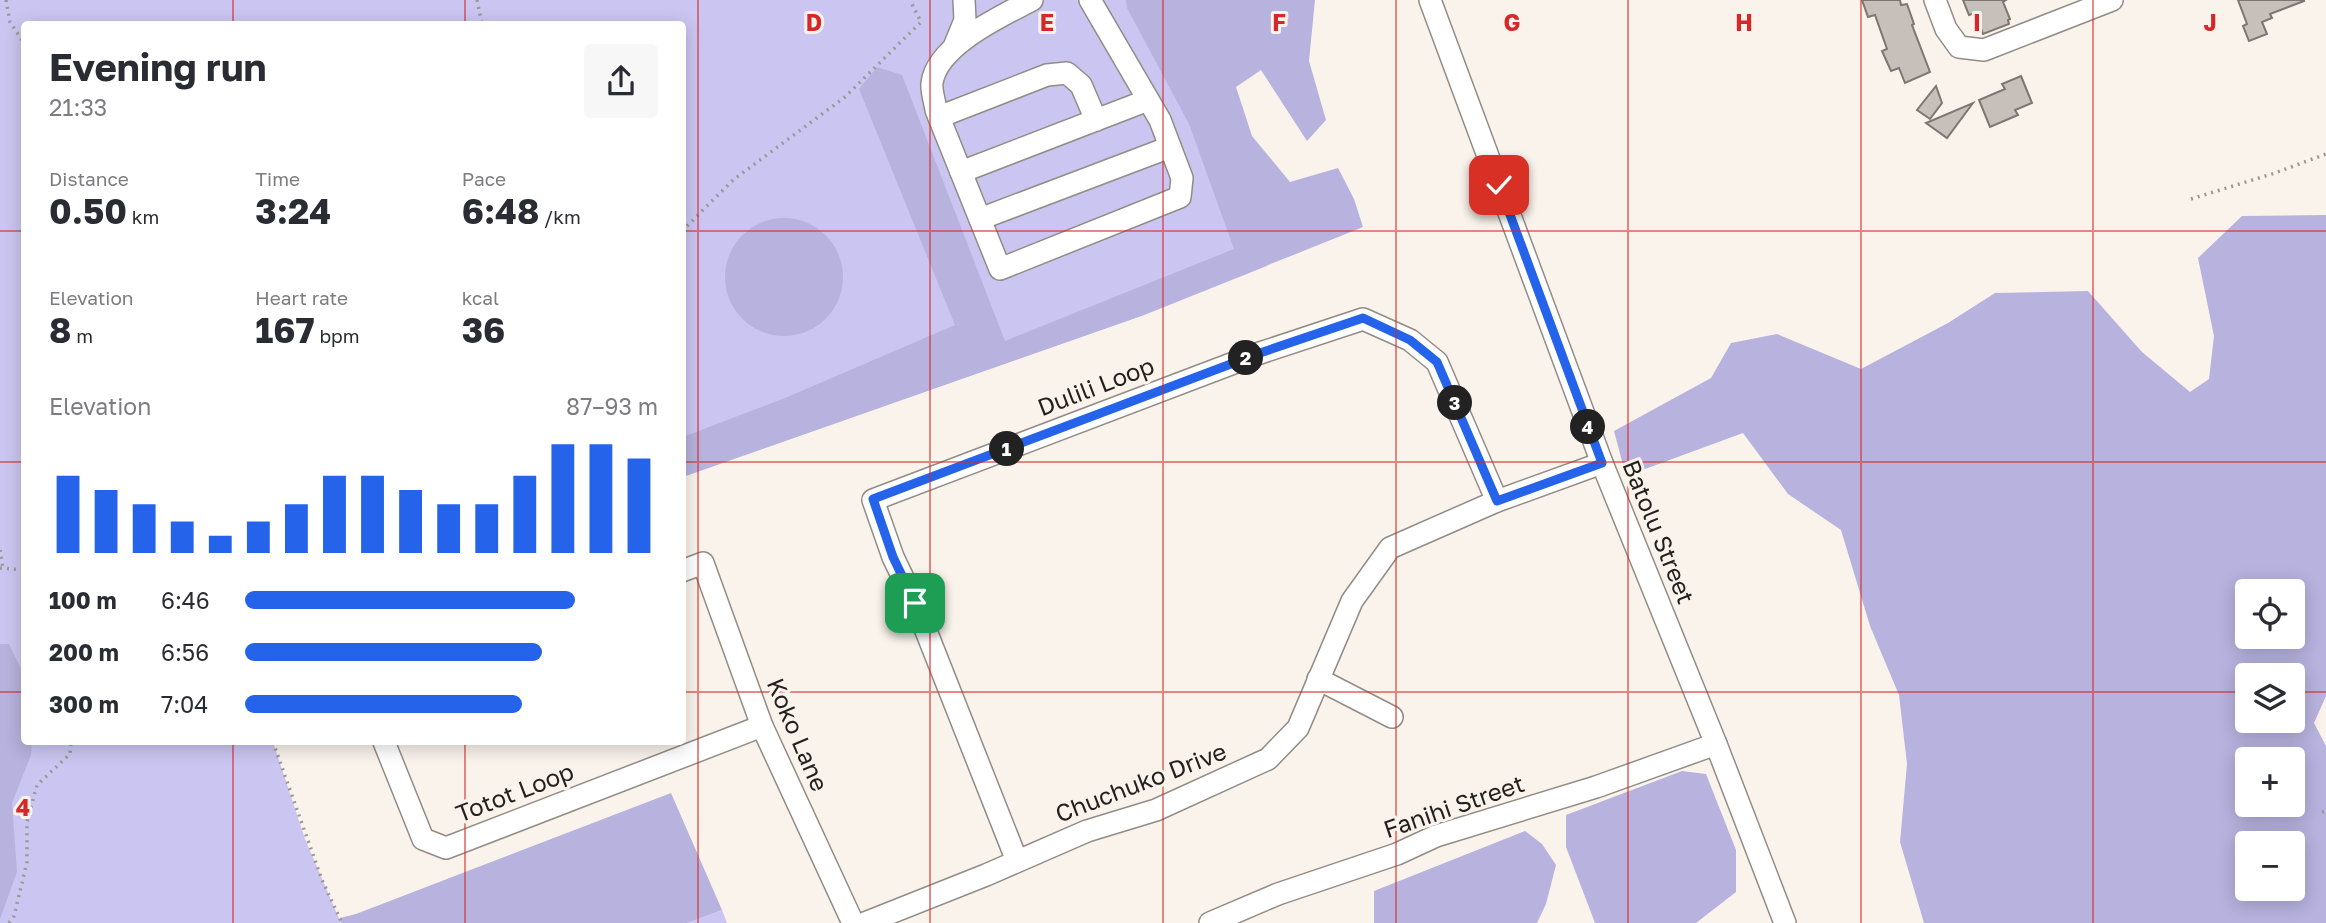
<!DOCTYPE html>
<meta charset="utf-8">
<style>
:root{--surface:#fff;--page:#f7f7f7;--text:#2b2b33;--muted:#7c7c81;--accent:#2563eb}
body{margin:0;font-family:"Golos Text",sans-serif;background:var(--page);color:var(--text);height:100vh;display:flex;flex-direction:column;font-size:26px;white-space:nowrap}
*{box-sizing:border-box;margin:0}
p{font-size:23px;color:var(--muted)}
.icon{flex:none;width:38px;height:38px;fill:none;stroke:currentColor;stroke-width:2;stroke-linecap:round;stroke-linejoin:round}
.map{position:relative;flex:1;overflow:hidden}
.panel{position:absolute;left:21px;top:21px;width:665px;height:724px;display:flex;flex-direction:column;background:var(--surface);border-radius:7px;box-shadow:0 4px 18px #0003}
.panel>*{flex:none}
.tools{position:absolute;left:2235px;top:579px;display:grid;gap:14px}
.tools a{display:grid;place-items:center;width:70px;height:70px;border-radius:7px;background:var(--surface);box-shadow:0 4px 18px #0003;font-size:35px}
.pin{position:absolute;display:grid;place-items:center;width:60px;height:60px;color:#fff;margin:-30px;border-radius:14px;box-shadow:0 4px 10px #0006}
.km{position:absolute;width:35px;height:35px;margin:-18px;border-radius:50%;background:#222;color:#fff;font-size:19px;line-height:35px;text-align:center}
.round{display:grid;place-items:center;flex:none;width:74px;height:74px;border-radius:7px;background:var(--page)}
.headline{display:flex;align-items:center;justify-content:space-between;height:119px;padding:0 28px}
h1{font-size:38px;font-weight:700;line-height:52px}
.stats{display:grid;grid-template-columns:repeat(3,1fr);gap:10px;height:119px;padding:7px 28px}
.stats div{display:grid;align-content:center}
.stats b{font-size:35px;font-weight:700}
.stats small{font-size:19px;font-weight:400}
.stats p{font-size:19px}
.chart{height:196px;padding:14px 28px}
.chart p{display:flex;justify-content:space-between}
.chart svg{width:100%;height:126px;margin-top:7px;stroke:var(--accent);stroke-width:6}
ul{padding:0 28px;list-style:none;font-size:23px}
li{display:grid;grid-template-columns:112px 84px 1fr;align-items:center;height:52px}
li i{height:18px;border-radius:9px;background:var(--accent)}
.map>svg:first-child{display:block}
.green{fill:#cbc6f1}
.forest{fill:#b7b2de;fill-rule:evenodd}
.building{fill:#c7c0ba;stroke:#7d7771;stroke-width:2}
.lines{fill:none;stroke-linecap:round;stroke-linejoin:round}
.minor-casing{stroke:#928c86;stroke-width:24}
.path{stroke:#9e9894;stroke-width:3.5;stroke-dasharray:2 5;stroke-linecap:butt}
.minor{stroke:#fff;stroke-width:21}
.route-casing{stroke:#fff;stroke-width:14}
.route{stroke:#2563eb;stroke-width:9}
.grid{fill:none;stroke:#d62828;stroke-width:2;stroke-opacity:0.55}
.labels{text-anchor:middle;stroke-width:6;stroke-linejoin:round;paint-order:stroke}
.street-label{font-size:24px;fill:#221f1d;stroke:#faf3ec}
.grid-label{font-size:23px;text-anchor:middle;font-weight:bold;fill:#d62828;stroke:#faf3ec;stroke-width:6;stroke-linejoin:round;paint-order:stroke}
</style>
<div class="map">
<svg width="2326" height="923" viewBox="0 0 2326 923">
<rect width="100%" height="100%" fill="#faf3ec"/>
<g class="green">
<path d="M0,0h1146l58,113 63,153 -123,49 -461,161 -1,-452h-658v718h249l32,97 36,84h-341z"/>
<path d="M722,910l5,13h-40z"/>
</g>
<g class="forest">
<path d="M1126,0h189l-6,61 17,59 -19,21 -46,-71 -25,17 16,49 38,46 48,-14 16,31 9,28 -219,88 -461,162v-40l102,-39 170,-73 -96,-236 18,-22 25,8 103,266 229,-92 -45,-125 -62,-116z"/>
<path d="M2326,215v481l-12,27 12,23v177h-402l-24,-81 7,-78 -8,-69 -29,-69 -29,-96 -53,-36 -45,-61 -117,43 -12,-45 97,-53 20,-35 46,-9 84,35 87,-46 47,-30 93,-2 54,61 48,40 19,-13 5,-43 -16,-78 44,-42zM2247,592h45v45h-45zM2247,676h45v45h-45zM2247,760h45v45h-45zM2247,844h45v45h-45z"/>
<circle cx="784" cy="277" r="59"/>
<path d="M0,644h9l15,31v67h8l-1,13 -19,48 5,69 -17,47z"/>
<path d="M1682,771l24,3 30,76v42l-40,31h-101l-29,-76v-32z"/>
<path d="M671,793l51,117 -35,13h-346l-1,-5 16,-4z"/>
<path d="M1525,831l17,13 14,21 -10,39 -9,19h-163v-32z"/>
</g>
<g class="building">
<path d="M1862,0h38l1,5 6,-1 7,20 -2,1 18,47 -25,11 -6,-15 -8,3 -9,-20 5,-2 -12,-34 -7,2z"/>
<path d="M1963,0h43l-3,2 7,17 -2,1 1,4 -26,10 -8,-21 -6,2z"/>
<path d="M2238,0h66v1l-34,13 2,4 -10,4 5,12 -18,7 -6,-15 4,-2z"/>
<path d="M2021,76l11,27 -17,7 3,5 -28,12 -11,-27 26,-11 -3,-5z"/>
<path d="M1936,86l6,17 -12,16 -13,-9z"/>
<path d="M1973,103l-26,35 -21,-15z"/>
</g>
<g class="lines">
<g class="minor-casing">
<g id="minor">
<path d="M1032,0c-30,16 -95,45 -100,83 -1,8 3,19 4,27l64,159 180,-72 2,-19 -22,-58 -70,-120"/>
<path d="M1430,0l172,463 114,281 69,179"/>
<path d="M1935,0l11,29 13,18 25,3 128,-50"/>
<path d="M954,47l11,-27 -1,-20"/>
<path d="M939,117l108,-42 20,-2 14,12 15,35"/>
<path d="M961,172l187,-72"/>
<path d="M980,219l190,-72"/>
<path d="M682,571l21,-8 59,163 91,197"/>
<path d="M1318,679l74,38"/>
<path d="M384,742l39,97 23,9 316,-122"/>
<path d="M1017,861l-102,-258 -22,-46 -20,-57 387,-147 103,-34 47,21 27,22 60,139"/>
<path d="M865,923l121,-48 101,-44 69,-21 112,-51 30,-31 54,-127 38,-53 107,-47 105,-38"/>
<path d="M1210,923l68,-29 119,-40 39,-18 160,-49 120,-43"/>
</g>
</g>
<g class="path">
<path d="M6,0l4,22 14,21"/>
<path d="M477,0l5,24"/>
<path d="M2191,199l84,-26 51,-19"/>
<path d="M682,231l51,-51 112,-83 76,-75 -11,-22"/>
<path d="M0,550l3,18"/>
<path d="M0,568l24,2"/>
<path d="M273,742l49,138 20,43"/>
<path d="M2322,812l4,-1"/>
<path d="M9,923l5,-7 13,-54v-40l10,-37 33,-31 1,-12"/>
</g>
<use href="#minor" class="minor"/>
</g>
<g class="lines">
<g class="route-casing">
<path id="route" d="M915,603l-22,-46 -20,-58 387,-146 103,-35 47,22 27,22 60,139 105,-38 -103,-278"/>
</g>
<use href="#route" class="route"/>
</g>
<path class="grid" d="M233,0v24M465,0v24M698,0v923M930,0v923M1163,0v923M1396,0v923M1628,0v923M1861,0v923M2093,0v923M0,231h24M682,231h1644M0,462h24M682,462h1644M0,692h24M682,692h1565M2292,692h34M233,742v181M465,742v181"/>
<g class="labels">
<g class="street-label">
<text transform="translate(1096 387) rotate(-21)" y="8">Dulili Loop</text>
<text transform="translate(1658 532) rotate(68)" y="8">Batolu Street</text>
<text transform="translate(797 735) rotate(67)" y="8">Koko Lane</text>
<text transform="translate(1141 783) rotate(-21)" y="8">Chuchuko Drive</text>
<text transform="translate(515 793) rotate(-21)" y="8">Totot Loop</text>
<text transform="translate(1454 807) rotate(-19)" y="8">Fanihi Street</text>
</g>
</g>
<g class="grid-label">
<text x="814" y="31">D</text>
<text x="1047" y="31">E</text>
<text x="1279" y="31">F</text>
<text x="1512" y="31">G</text>
<text x="1744" y="31">H</text>
<text x="1977" y="31">I</text>
<text x="2210" y="31">J</text>
<text x="23" y="816">4</text>
</g>
</svg>
<div class="tools">
<a><svg class="icon" aria-label="locate" viewBox="0 0 24 24"><circle cx="12" cy="12" r="6"/><path d="M12 2v4M12 18v4M2 12h4M18 12h4"/></svg></a>
<a><svg class="icon" aria-label="layers" viewBox="0 0 24 24"><path d="M12 4l9 5-9 5-9-5zM3 14l9 5 9-5"/></svg></a>
<a>+</a>
<a>−</a>
</div>
<div class="pin" style="left:915px;top:603px;background:#1e9e55"><svg class="icon" aria-label="arrive" viewBox="0 0 24 24"><path d="M6 21V4h12l-3 4 3 4H6"/></svg></div>
<div class="pin" style="left:1499px;top:185px;background:#d93025"><svg class="icon" aria-label="check" viewBox="0 0 24 24"><path d="M5 12l5 5 9-10"/></svg></div>
<b class="km" style="left:1007px;top:449px">1</b>
<b class="km" style="left:1246px;top:358px">2</b>
<b class="km" style="left:1455px;top:403px">3</b>
<b class="km" style="left:1588px;top:427px">4</b>
<section class="panel">
<div class="headline"><div><h1>Evening run</h1><p>21:33</p></div><a class="round"><svg class="icon" aria-label="share" viewBox="0 0 24 24"><path d="M12 15V3M7 8l5-5 5 5M5 13v7h14v-7"/></svg></a></div>
<div class="stats">
<div><p>Distance</p><b>0.50<small> km</small></b></div>
<div><p>Time</p><b>3:24</b></div>
<div><p>Pace</p><b>6:48<small> /km</small></b></div>
</div>
<div class="stats">
<div><p>Elevation</p><b>8<small> m</small></b></div>
<div><p>Heart rate</p><b>167<small> bpm</small></b></div>
<div><p>kcal</p><b>36</b></div>
</div>
<div class="chart"><p><span>Elevation</span>87–93 m</p>
<svg viewBox="0 0 160 44" preserveAspectRatio="none"><path d="M5 44V17M15 44V22M25 44V27M35 44V33M45 44V38M55 44V33M65 44V27M75 44V17M85 44V17M95 44V22M105 44V27M115 44V27M125 44V17M135 44V6M145 44V6M155 44V11"/></svg>
</div>
<ul>
<li><b>100 m</b>6:46<i style="width:80%"></i></li>
<li><b>200 m</b>6:56<i style="width:72%"></i></li>
<li><b>300 m</b>7:04<i style="width:67%"></i></li>
</ul>
</section>
</div>
